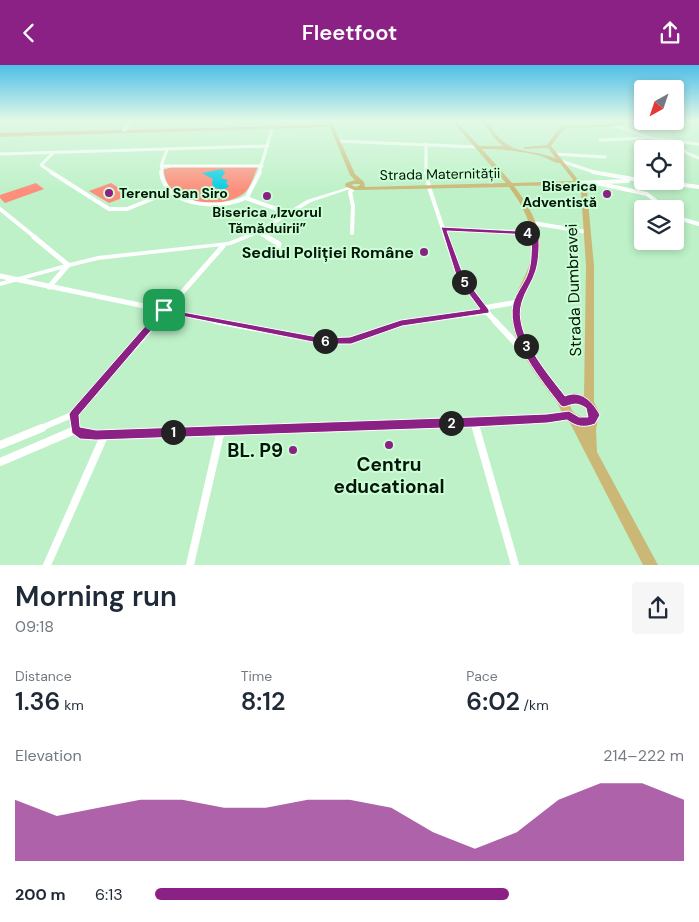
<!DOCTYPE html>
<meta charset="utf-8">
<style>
:root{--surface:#fff;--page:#f6f6f7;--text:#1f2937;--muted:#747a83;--accent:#8b2085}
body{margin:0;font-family:"DM Sans",sans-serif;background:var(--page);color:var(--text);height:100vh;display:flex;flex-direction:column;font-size:19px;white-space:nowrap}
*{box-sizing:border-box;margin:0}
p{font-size:16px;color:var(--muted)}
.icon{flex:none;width:28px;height:28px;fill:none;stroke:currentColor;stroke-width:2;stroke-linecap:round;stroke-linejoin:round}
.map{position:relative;height:500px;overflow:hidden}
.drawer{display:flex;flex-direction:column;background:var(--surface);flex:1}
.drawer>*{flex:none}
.needle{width:32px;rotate:220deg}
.buttons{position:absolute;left:634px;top:15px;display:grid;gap:10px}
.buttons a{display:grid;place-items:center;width:50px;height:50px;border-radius:5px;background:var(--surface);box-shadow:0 2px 8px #0003;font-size:25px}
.pin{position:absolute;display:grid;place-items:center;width:42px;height:42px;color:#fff;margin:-21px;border-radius:10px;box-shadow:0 2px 8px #0006}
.km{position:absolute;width:25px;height:25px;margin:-12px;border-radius:50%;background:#222;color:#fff;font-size:14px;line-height:25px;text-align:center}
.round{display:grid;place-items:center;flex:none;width:52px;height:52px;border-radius:5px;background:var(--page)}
.headline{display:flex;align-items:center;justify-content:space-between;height:85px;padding:0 15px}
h1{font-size:28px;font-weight:600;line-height:38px}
.metrics{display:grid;grid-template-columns:repeat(3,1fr);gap:8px;height:85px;padding:5px 15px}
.metrics div{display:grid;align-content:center}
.metrics b{font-size:25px;font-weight:600}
.metrics small{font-size:14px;font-weight:400}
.metrics p{font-size:14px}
.chart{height:140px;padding:10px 15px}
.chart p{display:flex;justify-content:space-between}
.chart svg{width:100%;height:90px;margin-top:5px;fill:var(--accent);opacity:.7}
ul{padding:0 15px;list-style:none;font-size:16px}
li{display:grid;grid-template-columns:80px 60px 1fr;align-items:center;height:38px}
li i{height:12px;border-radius:6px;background:var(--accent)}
header{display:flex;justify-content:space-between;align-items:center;height:65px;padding:0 15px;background:var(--accent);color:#fff;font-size:22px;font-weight:600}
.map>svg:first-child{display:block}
.green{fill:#fe8d7b}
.water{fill:#07cce5}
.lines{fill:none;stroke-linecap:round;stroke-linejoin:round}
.minor-far4{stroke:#fff;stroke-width:3}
.minor-far3{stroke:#fff;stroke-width:4}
.minor-far2{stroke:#fff;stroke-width:5}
.minor-far1{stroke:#fff;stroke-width:6}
.minor{stroke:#fff;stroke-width:8}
.tertiary{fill:#fff;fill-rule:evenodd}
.primary{fill:#cbb877;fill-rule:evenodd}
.route{fill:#8b2085;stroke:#fff;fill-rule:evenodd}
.poi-dot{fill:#8b2085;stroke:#cbfed5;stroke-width:2}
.labels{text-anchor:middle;stroke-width:4;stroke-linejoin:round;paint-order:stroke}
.far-street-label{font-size:14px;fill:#041609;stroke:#cbfed5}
.far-poi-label{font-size:14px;font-weight:bold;fill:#041609;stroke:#cbfed5;text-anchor:end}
.poi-label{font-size:16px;font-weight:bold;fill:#041609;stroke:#cbfed5;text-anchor:end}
.street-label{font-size:16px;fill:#041609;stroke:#cbfed5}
.near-poi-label{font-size:19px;font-weight:bold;fill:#041609;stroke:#cbfed5;text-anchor:end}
</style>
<header><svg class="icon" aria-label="back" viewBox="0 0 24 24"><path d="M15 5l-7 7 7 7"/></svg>Fleetfoot<svg class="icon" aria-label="share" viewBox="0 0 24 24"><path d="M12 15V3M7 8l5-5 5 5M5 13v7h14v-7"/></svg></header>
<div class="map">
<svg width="699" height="500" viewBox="0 0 699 500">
<rect width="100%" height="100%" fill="#bef1c8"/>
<g class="green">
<path d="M324,60l7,1 -331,10v-3z"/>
<path d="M258,101c-4,9 -7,22 -15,28 -18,13 -53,11 -70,-3 -6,-5 -8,-14 -10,-21l9,-3z"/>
<path d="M36,118l8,6 -39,14 -5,-5v-3z"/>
<path d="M111,118l19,12 -21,8 -20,-12z"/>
</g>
<path class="water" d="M222,104l3,4 -4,5 7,2 -2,3 3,3c-5,5 -10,3 -16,1l-1,-5 1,-3 -11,-6z"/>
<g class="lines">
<g class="minor-far4">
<path d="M614,60l37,13 48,6"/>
<path d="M123,67l9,-11"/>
<path d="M600,75l46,-2"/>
<path d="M337,76l140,6"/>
<path d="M674,77l13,11 12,5"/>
<path d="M426,79v29"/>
<path d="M53,88l-12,12 12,8"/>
<path d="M0,89l268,-8"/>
<path d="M554,89l51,3"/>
<path d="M561,96l36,12"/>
<path d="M161,101h101"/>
<path d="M162,108v-10l5,-13"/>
<path d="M259,108l13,-44"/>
<path d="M635,108l7,-4"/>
</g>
<g class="minor-far3">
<path d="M51,107l58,37h18l42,-17"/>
<path d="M161,107c4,35 60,39 86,25l13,-25"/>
<path d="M426,107l3,15 17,51"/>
<path d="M593,107l46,8"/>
<path d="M636,107l3,8"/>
<path d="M655,116l44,6"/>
<path d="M579,118l49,-2"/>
<path d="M596,118l51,11 19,15"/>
<path d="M246,133l42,15"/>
<path d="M0,144l36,29"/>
<path d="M675,152l24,7"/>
<path d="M533,158l54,9"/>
<path d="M443,164l93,4"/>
<path d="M258,167l11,6"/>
<path d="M352,168l1,-27 -3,-14 3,-3"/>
</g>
<g class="minor-far2">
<path d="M34,172l34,28 -19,22"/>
<path d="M267,172l12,7 -1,8"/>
<path d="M446,172l11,33 26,38 13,14"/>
<path d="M0,211l221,46"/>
<path d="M483,243l35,-6"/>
<path d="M156,257l67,-76"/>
<path d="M408,257l78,-10"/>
</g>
<g class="minor-far1">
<path d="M215,256l108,20h28l50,-18 17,-2"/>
<path d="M495,256l29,31"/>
<path d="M74,349l1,15"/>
<path d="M474,357l2,7"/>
<path d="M39,364l35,-15 83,-93"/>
<path d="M274,364l273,-10 22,-4"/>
</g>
<g class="minor">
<path d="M75,363l5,6 16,1 215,-7"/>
<path d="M476,363l39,137"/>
<path d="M0,380l42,-17"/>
<path d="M0,397l75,-32"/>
<path d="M47,500l58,-131"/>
<path d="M190,500l31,-135"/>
</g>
<path class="tertiary" d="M349,122l4,1 -42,14 -51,31 -29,12 -133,15 -29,7 -69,19v-4l66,-18 32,-8 130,-14 28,-11 51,-31z"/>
<path class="primary" d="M452,56h4l23,25h24l-7,-6 -14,-19h4c6,7 11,16 18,21 14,12 36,8 52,17l-8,-11 -23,1 -2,-1 2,-1 22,-2 9,-13 7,-6 45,-1 20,-4h9l-29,6 -42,1 -6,6 -9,12 36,45 7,75v136l5,10 -3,18 1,22 61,113h-15l-73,-142c-8,-6 -8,-11 -12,-19 -2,-5 -8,-10 -11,-15 -15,-20 -36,-48 -35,-75 1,-16 9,-29 15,-43 13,-31 1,-59 -18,-84l-155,3 -9,-4 1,-3 9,-3 -5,-5 -20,-48 -330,10v-2l329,-10 -1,-2 2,-1 2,1 23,51 9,8 1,5 141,-4zM482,84c21,0 39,2 59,7 7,2 12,7 19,7l14,18 -62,2zM354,119h6v1l-4,2 -5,-2zM576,120l5,6 5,75 -2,130 -9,-3 -10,3c-19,-22 -43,-50 -44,-80 -1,-15 6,-28 12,-41 15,-35 3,-60 -19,-89zM572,338h5l10,6v8c-8,0 -16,-3 -17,-13z"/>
</g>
<linearGradient id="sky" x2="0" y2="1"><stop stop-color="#4ebee7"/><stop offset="0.44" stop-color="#e2f9e6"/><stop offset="1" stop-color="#e2f9e6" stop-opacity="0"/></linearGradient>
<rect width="699" height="126" fill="url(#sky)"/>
<path class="route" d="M441,162l97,5c2,10 1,28 -2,38 -3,11 -11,21 -14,32 -10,31 26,72 43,94 16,-7 28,6 35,19l-5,9c-11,4 -18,3 -28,-4l-20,3 -73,4 -378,13 -16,-1 -8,-6 -3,-19 2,-3 90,-103 162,30 27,-1 51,-17 79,-11 -23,-31zM447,166l85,4c-1,11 0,24 -3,35 -3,12 -13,22 -16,34 -7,35 29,77 48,102l3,1c10,-3 12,-5 22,1l2,9h-9l-10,-6 -22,3 -73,3 -378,13 -16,-3 -1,-12 87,-102 157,31h28l51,-18 87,-13v-3l-25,-33z"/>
<g class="poi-dot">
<circle cx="109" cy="128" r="5"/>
<circle cx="607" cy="129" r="5"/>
<circle cx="267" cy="131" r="5"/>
<circle cx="424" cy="187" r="5"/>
<circle cx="389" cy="380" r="5"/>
<circle cx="293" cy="385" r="5"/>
</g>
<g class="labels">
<g class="far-street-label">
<text transform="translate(440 109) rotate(-1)" y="5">Strada Maternității</text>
</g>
<g class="far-poi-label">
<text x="597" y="126">Biserica<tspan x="597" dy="16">Adventistă</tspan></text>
<text x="119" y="133" text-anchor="start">Terenul San Siro</text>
<text x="267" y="152" text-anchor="middle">Biserica „Izvorul<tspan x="267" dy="16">Tămăduirii”</tspan></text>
</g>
<g class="poi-label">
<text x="414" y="193">Sediul Poliției Române</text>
</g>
<g class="street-label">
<text transform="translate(573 225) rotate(-92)" y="6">Strada Dumbravei</text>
</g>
<g class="near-poi-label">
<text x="283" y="392">BL. P9</text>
<text x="389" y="406" text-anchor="middle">Centru<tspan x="389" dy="22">educational</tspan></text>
</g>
</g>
</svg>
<div class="buttons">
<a><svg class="needle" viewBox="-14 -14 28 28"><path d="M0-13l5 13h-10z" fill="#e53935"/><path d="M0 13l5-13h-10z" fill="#747a83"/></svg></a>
<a><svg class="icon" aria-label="locate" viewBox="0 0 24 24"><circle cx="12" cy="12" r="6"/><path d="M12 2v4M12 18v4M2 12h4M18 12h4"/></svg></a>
<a><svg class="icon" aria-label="layers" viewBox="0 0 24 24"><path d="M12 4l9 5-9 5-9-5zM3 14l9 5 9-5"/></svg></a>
</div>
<div class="pin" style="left:164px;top:245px;background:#1e9e55"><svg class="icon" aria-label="arrive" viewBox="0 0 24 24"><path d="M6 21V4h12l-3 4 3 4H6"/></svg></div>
<b class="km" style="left:173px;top:367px">1</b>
<b class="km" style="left:451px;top:358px">2</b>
<b class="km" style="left:526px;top:281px">3</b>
<b class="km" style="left:527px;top:168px">4</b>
<b class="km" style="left:464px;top:217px">5</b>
<b class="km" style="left:325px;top:276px">6</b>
</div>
<section class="drawer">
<div class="headline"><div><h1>Morning run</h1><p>09:18</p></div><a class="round"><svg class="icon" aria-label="share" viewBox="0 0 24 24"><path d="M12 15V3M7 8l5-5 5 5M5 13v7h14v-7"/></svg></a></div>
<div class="metrics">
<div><p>Distance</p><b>1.36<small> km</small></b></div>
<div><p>Time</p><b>8:12</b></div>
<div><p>Pace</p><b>6:02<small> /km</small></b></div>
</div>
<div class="chart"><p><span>Elevation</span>214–222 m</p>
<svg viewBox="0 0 160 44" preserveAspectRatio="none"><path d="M0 44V14L10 22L20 18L30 14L40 14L50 18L60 18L70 14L80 14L90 18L100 30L110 38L120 30L130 14L140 6L150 6L160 14V44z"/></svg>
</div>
<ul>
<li><b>200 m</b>6:13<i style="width:67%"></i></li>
</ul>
</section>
